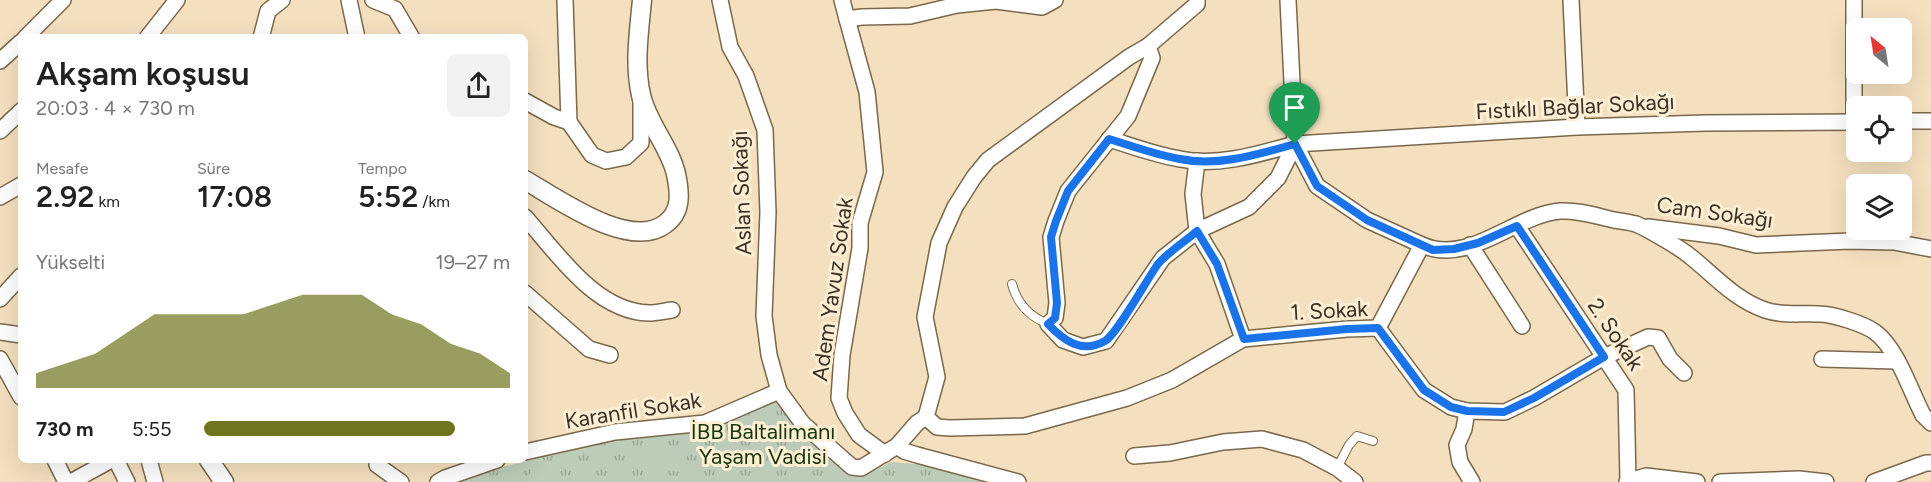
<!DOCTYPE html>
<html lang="tr">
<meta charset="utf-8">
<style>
:root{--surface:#fff;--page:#f2f2f2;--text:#222;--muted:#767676;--accent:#6e751e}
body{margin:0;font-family:Figtree,sans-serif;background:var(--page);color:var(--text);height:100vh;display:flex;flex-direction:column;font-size:22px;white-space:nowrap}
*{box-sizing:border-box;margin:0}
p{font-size:20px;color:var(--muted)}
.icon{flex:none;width:33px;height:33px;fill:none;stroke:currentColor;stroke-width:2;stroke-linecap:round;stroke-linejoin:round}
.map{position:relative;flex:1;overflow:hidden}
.drawer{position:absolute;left:18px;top:34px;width:510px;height:429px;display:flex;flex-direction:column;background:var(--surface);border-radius:9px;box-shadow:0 6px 24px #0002}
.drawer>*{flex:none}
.needle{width:39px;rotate:330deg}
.controls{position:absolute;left:1846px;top:18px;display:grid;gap:12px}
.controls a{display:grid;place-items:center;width:66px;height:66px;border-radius:9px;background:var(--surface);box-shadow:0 6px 24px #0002;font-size:30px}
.pin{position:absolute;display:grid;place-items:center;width:51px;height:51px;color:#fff;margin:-62px -26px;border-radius:50% 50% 50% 0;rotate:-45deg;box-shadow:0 0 6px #0007}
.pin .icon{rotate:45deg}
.round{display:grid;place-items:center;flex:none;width:63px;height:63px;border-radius:9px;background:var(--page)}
.summary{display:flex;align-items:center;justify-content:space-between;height:102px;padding:0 18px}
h1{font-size:33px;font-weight:600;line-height:45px}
.figures{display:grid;grid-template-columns:repeat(3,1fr);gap:9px;height:102px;padding:6px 18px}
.figures div{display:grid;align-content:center}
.figures b{font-size:30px;font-weight:600}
.figures small{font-size:16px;font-weight:400}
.figures p{font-size:16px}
.chart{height:168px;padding:12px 18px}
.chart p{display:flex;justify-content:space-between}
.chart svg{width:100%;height:108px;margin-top:6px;fill:var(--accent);opacity:.7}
ul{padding:0 18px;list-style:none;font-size:20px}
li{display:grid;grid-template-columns:96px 72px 1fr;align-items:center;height:45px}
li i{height:15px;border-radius:8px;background:var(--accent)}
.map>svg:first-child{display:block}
.grass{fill:url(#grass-tufts)}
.pitch{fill:#bcccb8}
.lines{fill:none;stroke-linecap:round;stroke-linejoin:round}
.service-casing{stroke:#7a684b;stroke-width:10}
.minor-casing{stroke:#7a684b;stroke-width:18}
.tertiary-casing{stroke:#7a684b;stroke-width:21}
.service{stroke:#fff;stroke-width:8}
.minor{stroke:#fff;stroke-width:15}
.tertiary{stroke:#fff;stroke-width:18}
.route-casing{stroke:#fff;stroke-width:12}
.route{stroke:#1a73e8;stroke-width:8}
.labels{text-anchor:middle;stroke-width:6;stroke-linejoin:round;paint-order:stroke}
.street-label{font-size:22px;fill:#3b3326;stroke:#feeed3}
.park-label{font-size:22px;fill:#153708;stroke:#feeed3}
</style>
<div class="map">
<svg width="1931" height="482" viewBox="0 0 1931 482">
<defs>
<pattern id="grass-tufts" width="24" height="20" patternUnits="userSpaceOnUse" patternTransform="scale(1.5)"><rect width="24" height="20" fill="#bcccb8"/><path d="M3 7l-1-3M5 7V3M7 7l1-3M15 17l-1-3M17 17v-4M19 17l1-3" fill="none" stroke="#9aa695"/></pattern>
</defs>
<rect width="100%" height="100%" fill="#f4e0bf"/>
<path class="grass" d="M777,398l17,23 65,56 33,-15 54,5 40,15h-539l162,-43z"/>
<g class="pitch">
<path d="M651,447l36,2 -1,23 -37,-2z"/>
<path d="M545,467l9,3 7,12h-35c2,-10 9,-13 19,-15z"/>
</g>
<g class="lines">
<g class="service-casing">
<g id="service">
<path d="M1012,284c5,19 18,33 36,40"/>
<path d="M1337,468l12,-23 8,-9 16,5"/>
</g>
</g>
<g class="minor-casing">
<g id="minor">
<path d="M349,0l8,38"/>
<path d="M373,0l22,9 17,29"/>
<path d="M720,0l10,47 16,29 19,54 3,82 -4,104 5,39 10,36 24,33 49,43 9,1 36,-22 20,-23 9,-6 11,-40 -12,-60 14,-74 16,-36 19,-30 14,-17 141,-103 19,-11 49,-42v-4"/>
<path d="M842,0l5,19"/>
<path d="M1571,0l6,127"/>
<path d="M25,38l38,-38"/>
<path d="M147,38l30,-38"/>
<path d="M261,38l7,-27 14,-11"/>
<path d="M1148,46l4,12 -24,58 -60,75 -12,30 -5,16 6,66 -2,15 -7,6 15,16 20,7 23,-6 57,-83 34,-27 52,-24 29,-29 17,-34 -7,-144"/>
<path d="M0,61l21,-19"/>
<path d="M525,101l29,16 15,5 -4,-122"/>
<path d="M1902,121h29"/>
<path d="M569,122l23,33 14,6 20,-4 15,-14v-40"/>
<path d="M1854,122v-122"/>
<path d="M0,131l21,-20"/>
<path d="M1109,139c23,7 47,16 71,20 38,8 79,-5 115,-15l282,-17 129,-4 151,-1"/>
<path d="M1295,144l22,42 50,34 55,25 -44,83"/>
<path d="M1197,161l-4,33 4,37 20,33 26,75"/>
<path d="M0,197l21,-12"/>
<path d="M525,217c32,36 71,95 124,96 7,0 15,-2 23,-3"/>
<path d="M1517,226l109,164 2,91"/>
<path d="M1648,227l71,9 37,9 94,-4 44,1 37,7"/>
<path d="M1422,245c48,21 92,-30 138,-34 19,-1 36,5 54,9 7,1 15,2 22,4 12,5 46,25 55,33 24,19 43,42 74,53 17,6 36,3 54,4 14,0 45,10 56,18 22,16 35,58 48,83l8,8"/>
<path d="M1470,245l52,81"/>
<path d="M525,293l64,56 21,6"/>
<path d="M0,299l21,-23"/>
<path d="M1378,328l46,62 27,17 16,4 38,1 29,-14 70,-41 44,-20 10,1 12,21 14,14"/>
<path d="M0,332l21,3"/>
<path d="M0,359l21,38"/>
<path d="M1822,359l74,2"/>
<path d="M1467,411l-3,18 -7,16 3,17 12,20"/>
<path d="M926,417l11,10 13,1 75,-2 102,-28 45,-18 71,-41 104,-10 31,-1"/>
<path d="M897,446l7,5 13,4 101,27"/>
<path d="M525,452l90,-20 90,-9 74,-32"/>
<path d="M885,454l-26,-19 -14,-22 -6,-15 3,-43 18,-107v-25l15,-51 -8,-80 -20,-73 15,-2 48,-1 47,-11 39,-4 46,6 13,-7"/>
<path d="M1134,456l36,-3 53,-11 39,-3 41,11 34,18 18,14"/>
<path d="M55,460l11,22"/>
<path d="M116,460l11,22"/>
<path d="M149,460l6,22"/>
<path d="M380,460l-3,5 24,17"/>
<path d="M71,482l40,-22"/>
<path d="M438,482l7,-4 52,-18"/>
<path d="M1627,482l19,-6 51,6"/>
<path d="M1720,482l79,-3 27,3"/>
<path d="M1874,482l52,-19h5"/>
</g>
</g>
<g class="tertiary-casing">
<g id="tertiary">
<path d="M525,180c33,19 105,71 140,44 17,-12 15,-31 11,-50 -6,-27 -29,-51 -35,-79 -7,-31 -2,-63 1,-95"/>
<path d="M209,460l15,22"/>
</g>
</g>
<use href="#service" class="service"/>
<use href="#minor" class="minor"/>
<use href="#tertiary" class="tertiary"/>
</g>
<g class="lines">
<g class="route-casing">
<path id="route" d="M1109,139c23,7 47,16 71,20 38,8 79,-5 115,-15l22,42 50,34 66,30 21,-1 24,-6 39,-17 87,131 -70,41 -30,14 -37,-1 -16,-4 -27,-17 -46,-62 -31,1 -103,10 -27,-75 -20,-33c-11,10 -30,22 -39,33 -11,15 -40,69 -53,77 -23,13 -41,0 -57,-17l7,-6 2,-15 -6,-66 5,-16 12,-30z"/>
</g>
<use href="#route" class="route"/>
</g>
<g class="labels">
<g class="street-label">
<text transform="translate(1575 106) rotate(-3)" y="8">Fıstıklı Bağlar Sokağı</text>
<text transform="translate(741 193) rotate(-92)" y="8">Aslan Sokağı</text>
<text transform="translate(1715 212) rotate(8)" y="8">Cam Sokağı</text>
<text transform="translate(832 289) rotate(-82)" y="8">Adem Yavuz Sokak</text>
<text transform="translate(1329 310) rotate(-3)" y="8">1. Sokak</text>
<text transform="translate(1616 334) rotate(56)" y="8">2. Sokak</text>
<text transform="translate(633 410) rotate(-9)" y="8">Karanfil Sokak</text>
</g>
<g class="park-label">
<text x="763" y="439">İBB Baltalimanı<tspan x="763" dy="25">Yaşam Vadisi</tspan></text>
</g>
</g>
</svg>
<div class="controls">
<a><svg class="needle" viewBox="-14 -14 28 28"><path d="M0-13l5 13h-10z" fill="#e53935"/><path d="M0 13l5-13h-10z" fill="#767676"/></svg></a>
<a><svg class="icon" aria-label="locate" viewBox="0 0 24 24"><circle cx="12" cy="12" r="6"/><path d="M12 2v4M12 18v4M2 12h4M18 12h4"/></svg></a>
<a><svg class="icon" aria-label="layers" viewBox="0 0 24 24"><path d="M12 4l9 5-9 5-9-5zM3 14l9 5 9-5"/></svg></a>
</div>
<div class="pin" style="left:1295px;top:144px;background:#1e9e55"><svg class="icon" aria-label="arrive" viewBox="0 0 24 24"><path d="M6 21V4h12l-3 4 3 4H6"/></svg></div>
<section class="drawer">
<div class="summary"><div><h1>Akşam koşusu</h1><p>20:03 · 4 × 730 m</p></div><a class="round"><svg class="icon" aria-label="share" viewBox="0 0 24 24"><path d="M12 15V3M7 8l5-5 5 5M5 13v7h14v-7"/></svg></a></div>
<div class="figures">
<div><p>Mesafe</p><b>2.92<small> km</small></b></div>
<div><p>Süre</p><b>17:08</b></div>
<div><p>Tempo</p><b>5:52<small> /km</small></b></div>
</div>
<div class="chart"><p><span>Yükselti</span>19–27 m</p>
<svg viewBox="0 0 160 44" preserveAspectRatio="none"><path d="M0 44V38L10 34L20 30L30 22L40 14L50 14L60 14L70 14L80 10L90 6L100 6L110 6L120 14L130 18L140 26L150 30L160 38V44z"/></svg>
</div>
<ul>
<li><b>730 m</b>5:55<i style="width:82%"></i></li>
</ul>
</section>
</div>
